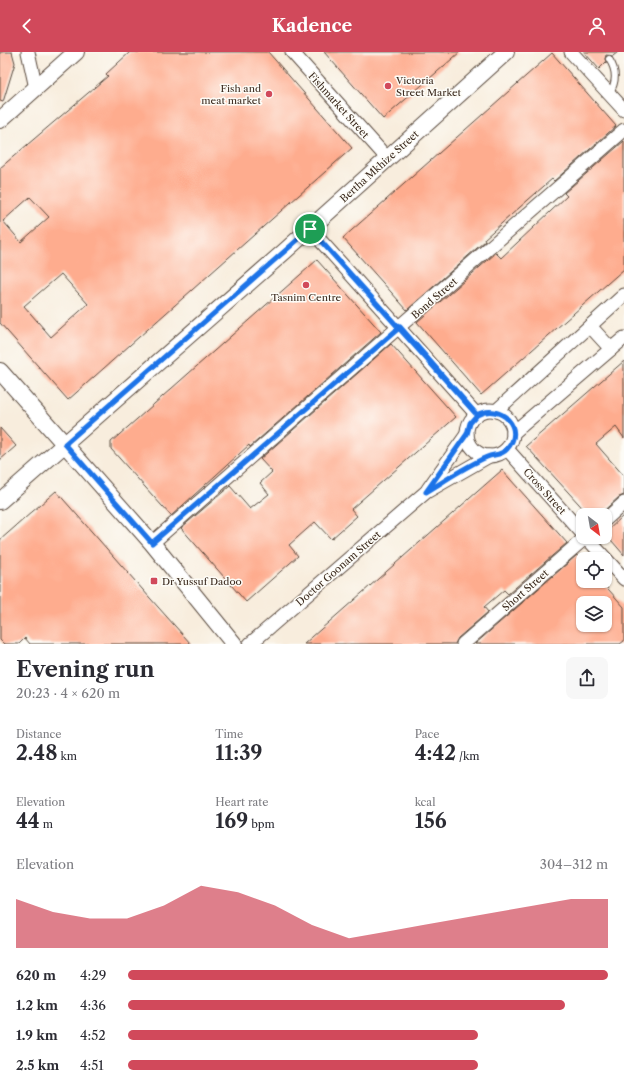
<!DOCTYPE html>
<meta charset="utf-8">
<style>
:root{--surface:#fff;--page:#f7f7f7;--text:#2b2b33;--muted:#7c7c81;--accent:#d1495b}
body{margin:0;font-family:"Libre Caslon Text",serif;background:var(--page);color:var(--text);height:100vh;display:flex;flex-direction:column;font-size:15px;white-space:nowrap}
*{box-sizing:border-box;margin:0}
p{font-size:13px;color:var(--muted)}
.icon{flex:none;width:22px;height:22px;fill:none;stroke:currentColor;stroke-width:2;stroke-linecap:round;stroke-linejoin:round}
.map{position:relative;height:592px;overflow:hidden}
.side{display:flex;flex-direction:column;background:var(--surface);flex:1}
.side>*{flex:none}
.needle{width:26px;rotate:149deg}
.controls{position:absolute;left:576px;top:456px;display:grid;gap:8px}
.controls a{display:grid;place-items:center;width:36px;height:36px;border-radius:8px;background:var(--surface);box-shadow:0 1px 3px #0004;font-size:20px}
.pin{position:absolute;display:grid;place-items:center;width:34px;height:34px;color:#fff;margin:-17px;border:2px solid #fff;border-radius:50%;box-shadow:0 1px 4px #0007}
.round{display:grid;place-items:center;flex:none;width:42px;height:42px;border-radius:8px;background:var(--page)}
.overview{display:flex;align-items:center;justify-content:space-between;height:68px;padding:0 16px}
h1{font-size:22px;font-weight:800;line-height:30px}
.metrics{display:grid;grid-template-columns:repeat(3,1fr);gap:6px;height:68px;padding:4px 16px}
.metrics div{display:grid;align-content:center}
.metrics b{font-size:20px;font-weight:800}
.metrics small{font-size:11px;font-weight:400}
.metrics p{font-size:11px}
.chart{height:112px;padding:8px 16px}
.chart p{display:flex;justify-content:space-between}
.chart svg{width:100%;height:72px;margin-top:4px;fill:var(--accent);opacity:.7}
ul{padding:0 16px;list-style:none;font-size:13px}
li{display:grid;grid-template-columns:64px 48px 1fr;align-items:center;height:30px}
li i{height:10px;border-radius:5px;background:var(--accent)}
header{display:flex;justify-content:space-between;align-items:center;height:52px;padding:0 16px;background:var(--accent);color:#fff;font-size:18px;font-weight:800}
.map>svg:first-child{display:block}
.building{fill:#feac8e;fill-rule:evenodd}
.lines{fill:none;stroke-linecap:round;stroke-linejoin:round}
.service-casing{stroke:#57473b;stroke-width:8}
.minor-casing{stroke:#57473b;stroke-width:15}
.tertiary-casing{stroke:#57473b;stroke-width:18}
.service{stroke:#fff;stroke-width:6}
.minor{stroke:#fff;stroke-width:13}
.tertiary{stroke:#fff;stroke-width:16}
.route-casing{stroke:#fff;stroke-width:8}
.route{stroke:#1a73e8;stroke-width:5}
.poi-dot{fill:#d1495b;stroke:#fdfcf7;stroke-width:1.5}
.labels{text-anchor:middle;stroke-width:3;stroke-linejoin:round;paint-order:stroke}
.poi-label{font-size:10px;fill:#3b2a1e;stroke:#fdfcf7;text-anchor:start}
.street-label{font-size:10px;fill:#3b2a1e;stroke:#fdfcf7}
</style>
<header><svg class="icon" aria-label="back" viewBox="0 0 24 24"><path d="M15 5l-7 7 7 7"/></svg>Kadence<svg class="icon" aria-label="person" viewBox="0 0 24 24"><circle cx="12" cy="8" r="4"/><path d="M4 21q1-7 8-7t8 7"/></svg></header>
<div class="map">
<svg width="624" height="592" viewBox="0 0 624 592">
<rect width="100%" height="100%" fill="#fdfcf7"/>
<filter id="ink" filterUnits="userSpaceOnUse"><feTurbulence type="fractalNoise" baseFrequency=".025" numOctaves="2"/><feDisplacementMap in="SourceGraphic" scale="8" xChannelSelector="R" yChannelSelector="G"/><feConvolveMatrix kernelMatrix="1 2 1 2 8 2 1 2 1" color-interpolation-filters="sRGB"/></filter>
<filter id="wash" filterUnits="userSpaceOnUse"><feTurbulence type="fractalNoise" baseFrequency=".012" numOctaves="4" result="noise"/><feDisplacementMap in="SourceGraphic" scale="16" xChannelSelector="R" yChannelSelector="G"/><feGaussianBlur stdDeviation="0.9" result="paint"/><feColorMatrix in="noise" values="0 0 0 0 0 0 0 0 0 0 0 0 0 0 0 0 0 1.4 0 .05"/><feComposite in="paint" operator="in"/></filter>
<g filter="url(#wash)">
<rect width="100%" height="100%" fill="#f8eddd"/>
<g id="blocks">
<g class="building">
<path d="M0,0h12l3,11 -12,39 -3,-1z"/>
<path d="M130,0h138l84,96 -284,252 -68,-77v-155l108,-92 -2,-2zM30,145l19,20 -28,25 -18,-21zM61,222l27,30 -37,33 -27,-31z"/>
<path d="M324,0h136l-77,67z"/>
<path d="M584,0h34l-5,4 -7,-1 -1,4 1,3 -7,7z"/>
<path d="M552,1l64,73 -62,55 -2,-2 -24,21 -44,39 1,2 -78,69 -64,-72z"/>
<path d="M624,89v128l-143,126 -64,-73 79,-69 5,5 66,-62 -3,-3z"/>
<path d="M317,208l64,72 -131,115 -1,-2 -78,71 -60,-67v-7z"/>
<path d="M391,292l65,73 -105,92 6,7 -26,23 -16,-17 -26,23 9,11 -52,46 -65,-74 49,-42 20,23 19,-15 -9,-11 12,-11 -12,-13z"/>
<path d="M624,309v77l-8,-11 -20,17 28,32v19l-5,2 -20,18h-10l-63,-69z"/>
<path d="M0,376l16,18 -16,14z"/>
<path d="M502,418l65,73 -59,51 -4,-4 -20,17 4,5 -30,26 -3,6h-151z"/>
<path d="M56,439l94,107 41,46h-161l-5,-6 -6,6h-15l-4,-4v-100z"/>
<path d="M624,463v40l-19,-22z"/>
<path d="M577,503l6,7v19h18l23,26v34l-4,3h-145zM583,551h22v22h-22z"/>
</g>
</g>
</g>
<g filter="url(#ink)">
<use href="#blocks" fill-opacity="0" stroke="#57473b" stroke-width="1"/>
<g class="lines">
<g class="service-casing">
<path id="service" d="M609,42c8,-12 8,-23 0,-35"/>
</g>
<g class="minor-casing">
<g id="minor">
<path d="M28,0l8,36"/>
<path d="M292,0l95,106"/>
<path d="M571,0l53,58"/>
<path d="M310,177l167,186"/>
<path d="M590,274l21,23"/>
<circle cx="490" cy="381" r="23"/>
<path d="M496,359l128,-116"/>
<path d="M513,381l111,-95"/>
<path d="M507,397l76,85"/>
<path d="M428,437l39,-55"/>
<path d="M605,468l19,-17"/>
<path d="M586,485l38,42"/>
<path d="M152,491l472,-413"/>
<path d="M250,592l176,-152 63,-36"/>
<path d="M463,592l123,-107"/>
</g>
</g>
<g class="tertiary-casing">
<g id="tertiary">
<path d="M0,68l76,-68"/>
<path d="M0,319l152,172 82,101"/>
<path d="M0,449l285,-250 221,-199"/>
</g>
</g>
<use href="#service" class="service"/>
<use href="#minor" class="minor"/>
<use href="#tertiary" class="tertiary"/>
</g>
</g>
<g class="lines" filter="url(#ink)">
<g class="route-casing">
<path id="route" d="M310,177l167,186 -7,8 -3,11 -41,58c20,-12 40,-26 61,-35 7,-3 14,-1 20,-8 19,-20 -6,-47 -30,-34l-77,-88 -248,216 -87,-99 245,-215"/>
</g>
<use href="#route" class="route"/>
</g>
<g class="poi-dot">
<circle cx="388" cy="34" r="4"/>
<circle cx="269" cy="42" r="4"/>
<circle cx="306" cy="233" r="4"/>
<rect x="150" y="525" width="8" height="8" rx="2"/>
</g>
<g class="labels">
<g class="poi-label">
<text x="396" y="32">Victoria<tspan x="396" dy="12">Street Market</tspan></text>
<text x="261" y="40" text-anchor="end">Fish and<tspan x="261" dy="12">meat market</tspan></text>
<text x="306" y="249" text-anchor="middle">Tasnim Centre</text>
<text x="162" y="533">Dr Yussuf Dadoo</text>
</g>
<g class="street-label">
<text transform="translate(339 53) rotate(48)" y="4">Fishmarket Street</text>
<text transform="translate(379 114) rotate(-42)" y="4">Bertha Mkhize Street</text>
<text transform="translate(434 246) rotate(-41)" y="4">Bond Street</text>
<text transform="translate(545 439) rotate(48)" y="4">Cross Street</text>
<text transform="translate(338 516) rotate(-41)" y="4">Doctor Goonam Street</text>
<text transform="translate(525 538) rotate(-41)" y="4">Short Street</text>
</g>
</g>
</svg>
<div class="controls">
<a><svg class="needle" viewBox="-14 -14 28 28"><path d="M0-13l5 13h-10z" fill="#e53935"/><path d="M0 13l5-13h-10z" fill="#7c7c81"/></svg></a>
<a><svg class="icon" aria-label="locate" viewBox="0 0 24 24"><circle cx="12" cy="12" r="6"/><path d="M12 2v4M12 18v4M2 12h4M18 12h4"/></svg></a>
<a><svg class="icon" aria-label="layers" viewBox="0 0 24 24"><path d="M12 4l9 5-9 5-9-5zM3 14l9 5 9-5"/></svg></a>
</div>
<div class="pin" style="left:310px;top:177px;background:#1e9e55"><svg class="icon" aria-label="arrive" viewBox="0 0 24 24"><path d="M6 21V4h12l-3 4 3 4H6"/></svg></div>
</div>
<section class="side">
<div class="overview"><div><h1>Evening run</h1><p>20:23 · 4 × 620 m</p></div><a class="round"><svg class="icon" aria-label="share" viewBox="0 0 24 24"><path d="M12 15V3M7 8l5-5 5 5M5 13v7h14v-7"/></svg></a></div>
<div class="metrics">
<div><p>Distance</p><b>2.48<small> km</small></b></div>
<div><p>Time</p><b>11:39</b></div>
<div><p>Pace</p><b>4:42<small> /km</small></b></div>
</div>
<div class="metrics">
<div><p>Elevation</p><b>44<small> m</small></b></div>
<div><p>Heart rate</p><b>169<small> bpm</small></b></div>
<div><p>kcal</p><b>156</b></div>
</div>
<div class="chart"><p><span>Elevation</span>304–312 m</p>
<svg viewBox="0 0 160 44" preserveAspectRatio="none"><path d="M0 44V14L10 22L20 26L30 26L40 18L50 6L60 10L70 18L80 30L90 38L100 34L110 30L120 26L130 22L140 18L150 14L160 14V44z"/></svg>
</div>
<ul>
<li><b>620 m</b>4:29<i style="width:100%"></i></li>
<li><b>1.2 km</b>4:36<i style="width:91%"></i></li>
<li><b>1.9 km</b>4:52<i style="width:73%"></i></li>
<li><b>2.5 km</b>4:51<i style="width:73%"></i></li>
</ul>
</section>
